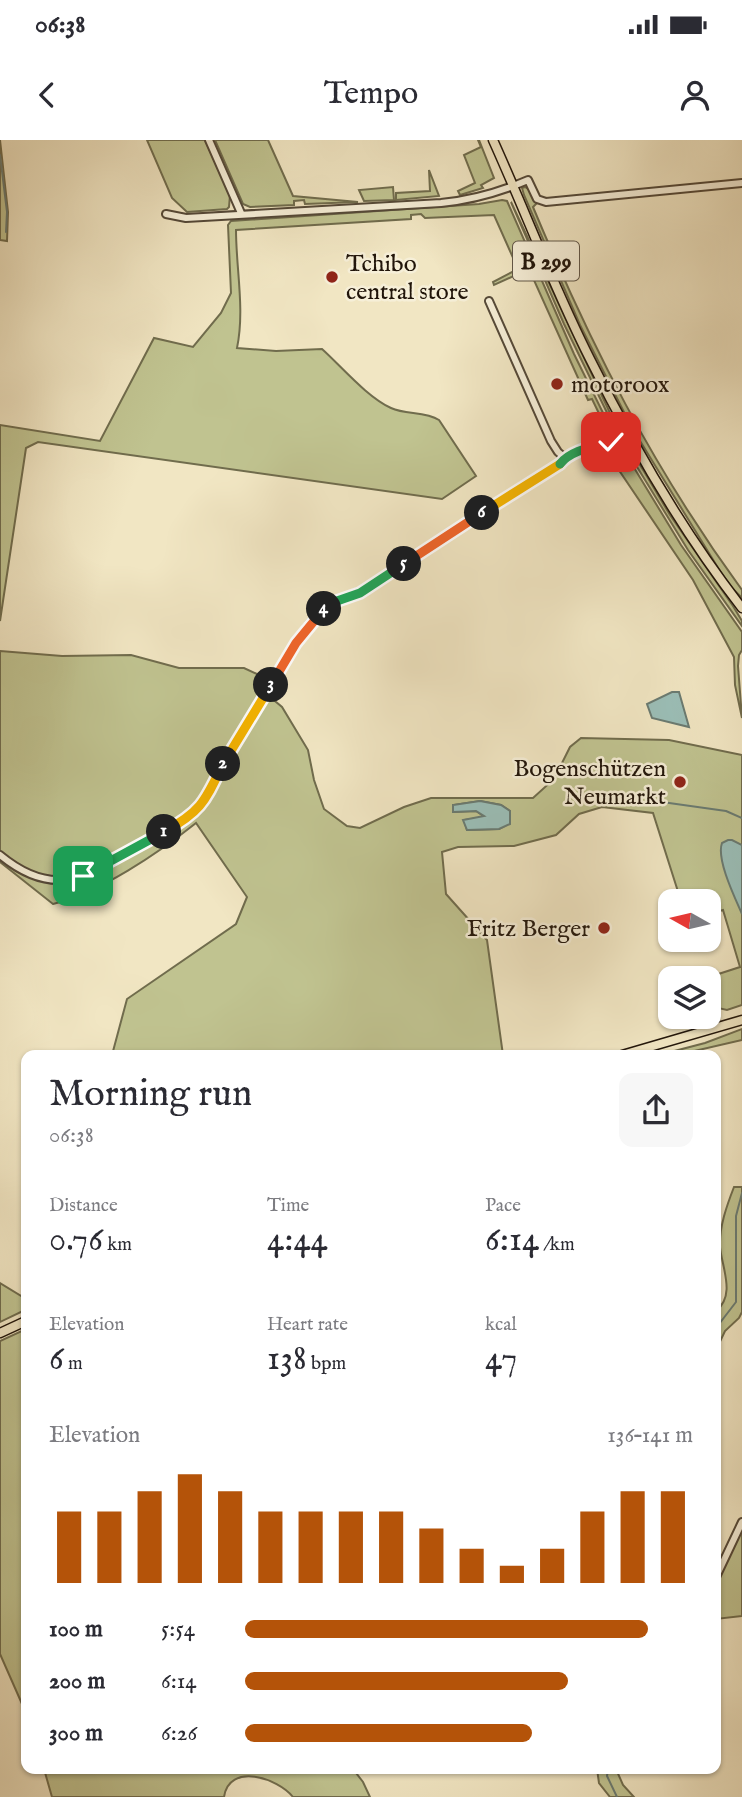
<!DOCTYPE html>
<meta charset="utf-8">
<style>
:root{--surface:#fff;--page:#f7f7f7;--text:#2b2b33;--muted:#7c7c81;--accent:#b45309}
body{margin:0;font-family:"IM FELL English",serif;background:var(--page);color:var(--text);height:100vh;display:flex;flex-direction:column;font-size:26px;white-space:nowrap}
*{box-sizing:border-box;margin:0}
p{font-size:23px;color:var(--muted)}
.icon{flex:none;width:38px;height:38px;fill:none;stroke:currentColor;stroke-width:2;stroke-linecap:round;stroke-linejoin:round}
.map{position:relative;flex:1;overflow:hidden}
.panel{position:absolute;left:21px;top:910px;width:700px;height:724px;display:flex;flex-direction:column;background:var(--surface);border-radius:14px;box-shadow:0 2px 5px #0004}
.panel>*{flex:none}
.needle{width:46px;rotate:278deg}
.buttons{position:absolute;left:658px;top:749px;display:grid;gap:14px}
.buttons a{display:grid;place-items:center;width:63px;height:63px;border-radius:14px;background:var(--surface);box-shadow:0 2px 5px #0004;font-size:35px}
.pin{position:absolute;display:grid;place-items:center;width:60px;height:60px;color:#fff;margin:-30px;border-radius:14px;box-shadow:0 4px 10px #0006}
.km{position:absolute;width:35px;height:35px;margin:-18px;border-radius:50%;background:#222;color:#fff;font-size:19px;line-height:35px;text-align:center}
.round{display:grid;place-items:center;flex:none;width:74px;height:74px;border-radius:14px;background:var(--page)}
.overview{display:flex;align-items:center;justify-content:space-between;height:119px;padding:0 28px}
h1{font-size:38px;font-weight:600;line-height:52px}
.metrics{display:grid;grid-template-columns:repeat(3,1fr);gap:10px;height:119px;padding:7px 28px}
.metrics div{display:grid;align-content:center}
.metrics b{font-size:35px;font-weight:600}
.metrics small{font-size:19px;font-weight:400}
.metrics p{font-size:19px}
.chart{height:196px;padding:14px 28px}
.chart p{display:flex;justify-content:space-between}
.chart svg{width:100%;height:126px;margin-top:7px;stroke:var(--accent);stroke-width:6}
ul{padding:0 28px;list-style:none;font-size:23px}
li{display:grid;grid-template-columns:112px 84px 1fr;align-items:center;height:52px}
li i{height:18px;border-radius:9px;background:var(--accent)}
.status{display:flex;justify-content:space-between;align-items:center;height:49px;padding:0 35px;background:var(--surface);direction:ltr}
.status svg{height:19px;fill:currentColor}
header{display:flex;justify-content:space-between;align-items:center;height:91px;padding:0 28px;background:var(--surface);font-size:32px;font-weight:600}
.map>svg:first-child{display:block}
.green{fill:#c0c390;stroke:#706c4d;stroke-width:2;fill-rule:evenodd}
.water{fill:#9bbfb8;stroke:#6a7b72;stroke-width:2}
.lines{fill:none;stroke-linecap:round;stroke-linejoin:round}
.stream{stroke:#6a7b72;stroke-width:2}
.minor-casing{stroke:#554938;stroke-width:10}
.major-casing{stroke:#21150a;stroke-width:11}
.minor{stroke:#f6efd8;stroke-width:6}
.major{stroke:#f1e6c3;stroke-width:8}
.split-1-casing{stroke:#fff;stroke-width:14}
.split-2-casing{stroke:#fff;stroke-width:14}
.split-3-casing{stroke:#fff;stroke-width:14}
.split-4-casing{stroke:#fff;stroke-width:14}
.split-5-casing{stroke:#fff;stroke-width:14}
.split-6-casing{stroke:#fff;stroke-width:14}
.split-7-casing{stroke:#fff;stroke-width:14}
.split-8-casing{stroke:#fff;stroke-width:14}
.split-1{stroke:#22a559;stroke-width:9}
.split-2{stroke:#f5b400;stroke-width:9}
.split-3{stroke:#f5b400;stroke-width:9}
.split-4{stroke:#f0652b;stroke-width:9}
.split-5{stroke:#22a559;stroke-width:9}
.split-6{stroke:#f0652b;stroke-width:9}
.split-7{stroke:#f5b400;stroke-width:9}
.split-8{stroke:#22a559;stroke-width:9}
.poi-dot{fill:#8f2418;stroke:#f6efd8;stroke-width:2.5}
.labels{text-anchor:middle;stroke-width:5;stroke-linejoin:round;paint-order:stroke}
.shield{fill:#f6efd8;stroke:#615648;stroke-width:2}
.shield-label{font-size:23px;font-weight:bold;fill:#21150a}
.poi-label{font-size:24px;fill:#21150a;stroke:#f6efd8;text-anchor:start}
</style>
<div class="status"><b>06:38</b><svg viewBox="0 0 49 12"><path d="M0 12V9h3v3zM5 12V6h3v6zM10 12V3h3v9zM15 12V0h3v12zM26 1h20v11H26zM47 4h2v5h-2z"/></svg></div>
<header><svg class="icon" aria-label="back" viewBox="0 0 24 24"><path d="M15 5l-7 7 7 7"/></svg>Tempo<svg class="icon" aria-label="person" viewBox="0 0 24 24"><circle cx="12" cy="8" r="4"/><path d="M4 21q1-7 8-7t8 7"/></svg></header>
<div class="map">
<svg width="742" height="1657" viewBox="0 0 742 1657">
<rect width="100%" height="100%" fill="#f1e6c3"/>
<filter id="stains"><feTurbulence type="fractalNoise" baseFrequency=".00286" numOctaves="4"/><feColorMatrix values="0 0 0 0 .2 0 0 0 0 .09 0 0 0 0 .02 0 0 0 .5 -.17"/></filter>
<radialGradient id="worn" r=".72"><stop offset=".6" stop-color="#630" stop-opacity="0"/><stop offset="1" stop-color="#630" stop-opacity=".3"/></radialGradient>
<g class="green">
<path d="M0,0l8,72 -1,29 -7,-1z"/>
<path d="M147,0h58l25,55 -1,12 -2,2 -40,3 -15,-14z"/>
<path d="M215,0h53l25,56 65,6 -53,2 -1,-4 -10,1v4l-44,2 -7,-3z"/>
<path d="M478,0h1l15,38 -13,7 2,3 -23,7 -2,-4 17,-8 -11,-28 17,-8z"/>
<path d="M429,30l10,26 -43,4v-7l34,-2z"/>
<path d="M393,47l1,13 -30,1 -5,-11z"/>
<path d="M525,47l5,3 7,13 -4,4c58,139 120,261 209,383v8l-10,-10 -12,-17 -88,-143 -52,-103 -56,-130 -2,-7z"/>
<path d="M502,60l5,1 67,153 35,71 -3,3 -14,-29 -4,1 -59,-131 -35,16 -1,-3 25,-13 -24,-54 -69,3 -4,-4 -10,1v4l-175,11c0,39 9,79 1,118l39,3 46,-2c20,18 45,48 69,59 15,7 34,3 48,12l37,56 -34,23 -404,-57 -12,6 -26,173v-196l100,16 54,-103 39,9 28,-34 10,-20 -3,-68 3,-4 248,-17z"/>
<path d="M511,62l100,213 1,8 -48,-99z"/>
<path d="M619,303l62,102 61,87v18l-3,5 -1,11 4,52 -7,-33 -1,-28 -41,-77 -89,-132z"/>
<path d="M623,304l10,9 37,62 63,91 9,15v5l-54,-76z"/>
<path d="M0,511l62,5 69,-1 48,13h65l26,12 -7,11 19,16 26,43 6,30 10,29 23,17 13,2 44,-21 27,-9h102l21,-19 16,-32 11,-9 88,2 73,15v250l-15,5 -9,-2 -9,-19v-11h-3l34,-11 -17,-57 -14,4v-13h-28l-28,-88 -51,-6 -23,7 -23,21 -42,11 -56,1 -16,5 4,42 41,46 16,115h-391l15,-56 109,-75 11,-27 -51,-74c-39,31 -95,69 -143,81l-53,-42zM480,661l21,4 9,6v12l-11,6 -32,1 -3,-10 21,-3 -9,-6 -23,1v-7z"/>
<path d="M742,889v11l-65,15h-18l46,-12z"/>
<path d="M734,1047h8v125l-3,6 -14,13 -9,19v-39c20,-16 6,-43 4,-64 -1,-20 7,-42 14,-60z"/>
<path d="M0,1143l26,16 -3,12 -23,11z"/>
<path d="M26,1189v384l-26,-59v-313z"/>
<path d="M742,1388v88l-26,3v-37z"/>
<path d="M44,1629h309l10,13 7,15h-77c-15,-19 -64,-35 -69,0h-172z"/>
<path d="M597,1629h19l7,16 11,12h-24l-11,-14z"/>
</g>
<g class="water">
<path d="M672,552h7l10,35 -37,-9 -5,-14z"/>
<path d="M480,661l21,4 9,6v13l-11,5 -32,1 -4,-10 21,-4 -8,-5 -23,1v-7z"/>
<path d="M728,700h4l10,5v69c-7,-16 -26,-55 -20,-71z"/>
</g>
<g class="lines">
<g class="stream">
<path d="M0,15l7,57 -1,20"/>
<path d="M662,662l64,9 16,7"/>
<path d="M716,1188l20,-26v-86l6,-23"/>
<path d="M608,1629l-1,7 10,21"/>
</g>
<g class="minor-casing">
<g id="minor">
<path d="M209,0l32,73"/>
<path d="M166,74l20,4 255,-15c31,-3 59,-11 87,-23l9,19 9,3 196,-19"/>
<path d="M489,161l62,140 7,11 6,5"/>
<path d="M592,305l19,-3 18,-8"/>
<path d="M0,715c57,47 89,19 144,-12 19,-11 44,-20 58,-38 10,-14 16,-32 24,-47 13,-25 30,-49 45,-73 15,-24 28,-51 47,-71 14,-15 38,-19 56,-29l150,-100 33,-19 7,-9 28,-12 10,-9 22,-12"/>
<path d="M716,1437l26,-55"/>
</g>
</g>
<g class="major-casing">
<g id="major">
<path d="M493,0c33,73 61,148 97,219 43,87 93,173 152,249"/>
<path d="M622,915l120,-35"/>
<path d="M0,1193l26,-12"/>
</g>
</g>
<use href="#minor" class="minor"/>
<use href="#major" class="major"/>
</g>
<g class="lines">
<g class="split-1-casing">
<path id="split-1" d="M83,736l81,-44"/>
</g>
<g class="split-2-casing">
<path id="split-2" d="M164,692c38,-21 41,-31 59,-68"/>
</g>
<g class="split-3-casing">
<path id="split-3" d="M223,624l48,-79"/>
</g>
<g class="split-4-casing">
<path id="split-4" d="M271,545l25,-42 28,-34"/>
</g>
<g class="split-5-casing">
<path id="split-5" d="M324,469l13,-8 23,-8 44,-29"/>
</g>
<g class="split-6-casing">
<path id="split-6" d="M404,424l78,-51"/>
</g>
<g class="split-7-casing">
<path id="split-7" d="M482,373l78,-49"/>
</g>
<g class="split-8-casing">
<path id="split-8" d="M560,324c11,-14 33,-17 51,-22"/>
</g>
<use href="#split-1" class="split-1"/>
<use href="#split-2" class="split-2"/>
<use href="#split-3" class="split-3"/>
<use href="#split-4" class="split-4"/>
<use href="#split-5" class="split-5"/>
<use href="#split-6" class="split-6"/>
<use href="#split-7" class="split-7"/>
<use href="#split-8" class="split-8"/>
</g>
<g class="poi-dot">
<circle cx="332" cy="137" r="7"/>
<circle cx="557" cy="244" r="7"/>
<circle cx="680" cy="642" r="7"/>
<circle cx="604" cy="788" r="7"/>
</g>
<g class="labels">
<rect class="shield" x="513" y="101.5" width="66" height="39" rx="5"/>
<g class="shield-label">
<text x="546" y="129">B 299</text>
</g>
<g class="poi-label">
<text x="346" y="131">Tchibo<tspan x="346" dy="28">central store</tspan></text>
<text x="571" y="252">motoroox</text>
<text x="666" y="636" text-anchor="end">Bogenschützen<tspan x="666" dy="28">Neumarkt</tspan></text>
<text x="590" y="796" text-anchor="end">Fritz Berger</text>
</g>
</g>
<rect width="100%" height="100%" filter="url(#stains)"/>
<rect width="100%" height="100%" fill="url(#worn)"/>
</svg>
<div class="buttons">
<a><svg class="needle" viewBox="-14 -14 28 28"><path d="M0-13l5 13h-10z" fill="#e53935"/><path d="M0 13l5-13h-10z" fill="#7c7c81"/></svg></a>
<a><svg class="icon" aria-label="layers" viewBox="0 0 24 24"><path d="M12 4l9 5-9 5-9-5zM3 14l9 5 9-5"/></svg></a>
</div>
<div class="pin" style="left:83px;top:736px;background:#1e9e55"><svg class="icon" aria-label="arrive" viewBox="0 0 24 24"><path d="M6 21V4h12l-3 4 3 4H6"/></svg></div>
<div class="pin" style="left:611px;top:302px;background:#d93025"><svg class="icon" aria-label="check" viewBox="0 0 24 24"><path d="M5 12l5 5 9-10"/></svg></div>
<b class="km" style="left:164px;top:692px">1</b>
<b class="km" style="left:223px;top:624px">2</b>
<b class="km" style="left:271px;top:545px">3</b>
<b class="km" style="left:324px;top:469px">4</b>
<b class="km" style="left:404px;top:424px">5</b>
<b class="km" style="left:482px;top:373px">6</b>
<section class="panel">
<div class="overview"><div><h1>Morning run</h1><p>06:38</p></div><a class="round"><svg class="icon" aria-label="share" viewBox="0 0 24 24"><path d="M12 15V3M7 8l5-5 5 5M5 13v7h14v-7"/></svg></a></div>
<div class="metrics">
<div><p>Distance</p><b>0.76<small> km</small></b></div>
<div><p>Time</p><b>4:44</b></div>
<div><p>Pace</p><b>6:14<small> /km</small></b></div>
</div>
<div class="metrics">
<div><p>Elevation</p><b>6<small> m</small></b></div>
<div><p>Heart rate</p><b>138<small> bpm</small></b></div>
<div><p>kcal</p><b>47</b></div>
</div>
<div class="chart"><p><span>Elevation</span>136–141 m</p>
<svg viewBox="0 0 160 44" preserveAspectRatio="none"><path d="M5 44V19M15 44V19M25 44V12M35 44V6M45 44V12M55 44V19M65 44V19M75 44V19M85 44V19M95 44V25M105 44V32M115 44V38M125 44V32M135 44V19M145 44V12M155 44V12"/></svg>
</div>
<ul>
<li><b>100 m</b>5:54<i style="width:90%"></i></li>
<li><b>200 m</b>6:14<i style="width:72%"></i></li>
<li><b>300 m</b>6:26<i style="width:64%"></i></li>
</ul>
</section>
</div>
